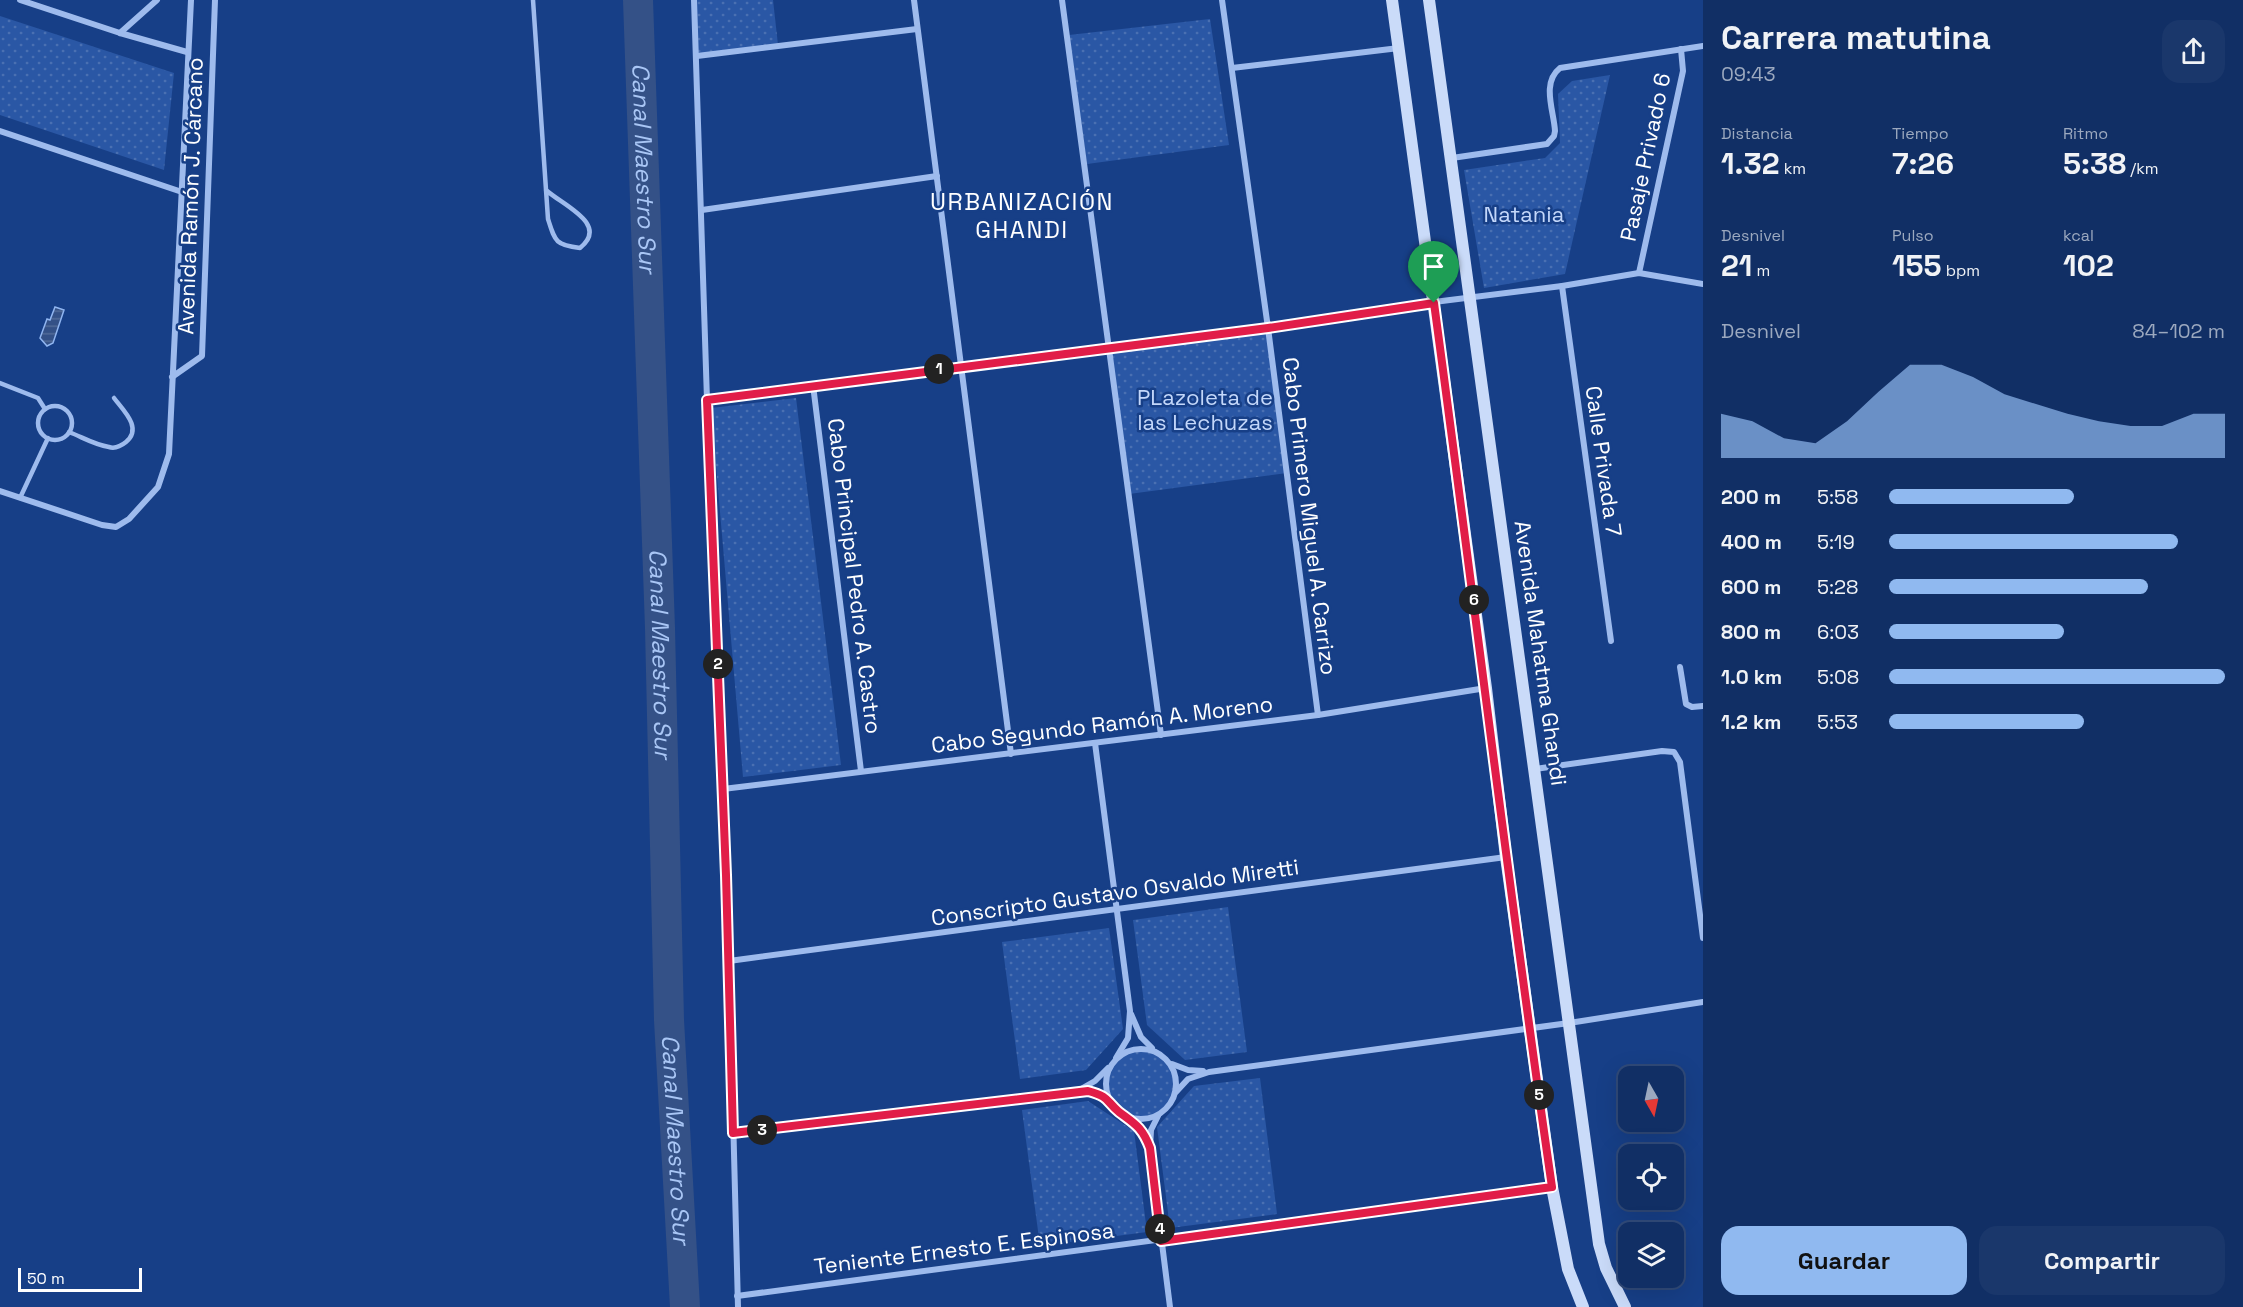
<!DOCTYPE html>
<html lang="es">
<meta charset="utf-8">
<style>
:root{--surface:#112f65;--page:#1a376b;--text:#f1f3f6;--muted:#9ca9bf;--line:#304a79;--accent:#90b9f0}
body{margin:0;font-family:"Space Grotesk",sans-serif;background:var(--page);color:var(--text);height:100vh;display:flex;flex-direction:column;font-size:22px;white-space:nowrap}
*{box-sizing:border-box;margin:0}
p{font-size:20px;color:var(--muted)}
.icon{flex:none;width:33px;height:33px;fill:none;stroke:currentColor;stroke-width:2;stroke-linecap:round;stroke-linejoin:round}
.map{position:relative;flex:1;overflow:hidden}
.sheet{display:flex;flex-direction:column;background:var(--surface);width:540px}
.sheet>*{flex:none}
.needle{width:39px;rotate:171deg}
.tools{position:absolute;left:1618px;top:1066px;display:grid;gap:12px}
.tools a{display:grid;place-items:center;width:66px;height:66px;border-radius:12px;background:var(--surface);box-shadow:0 6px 24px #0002,0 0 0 2px var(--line);font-size:30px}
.scale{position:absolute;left:18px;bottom:15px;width:124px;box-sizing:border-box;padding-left:6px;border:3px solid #fff;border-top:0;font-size:16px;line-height:21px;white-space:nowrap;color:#fff;-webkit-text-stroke:4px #173f87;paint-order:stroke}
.pin{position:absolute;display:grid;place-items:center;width:51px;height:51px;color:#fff;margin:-62px -26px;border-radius:50% 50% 50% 0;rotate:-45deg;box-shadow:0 0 6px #0007}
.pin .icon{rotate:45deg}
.km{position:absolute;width:30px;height:30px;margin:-15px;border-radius:50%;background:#222;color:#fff;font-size:16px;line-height:30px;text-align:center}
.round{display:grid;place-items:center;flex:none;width:63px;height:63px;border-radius:18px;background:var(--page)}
.summary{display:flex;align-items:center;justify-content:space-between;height:102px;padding:0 18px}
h1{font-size:33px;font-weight:800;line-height:45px}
.metrics{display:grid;grid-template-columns:repeat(3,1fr);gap:9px;height:102px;padding:6px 18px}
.metrics div{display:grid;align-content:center}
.metrics b{font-size:30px;font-weight:800}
.metrics small{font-size:16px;font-weight:400}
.metrics p{font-size:16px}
.chart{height:168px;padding:12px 18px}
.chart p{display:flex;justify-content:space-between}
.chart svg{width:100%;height:108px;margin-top:6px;fill:var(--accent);opacity:.7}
.cta{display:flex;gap:12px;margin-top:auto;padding:12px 18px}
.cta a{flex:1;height:69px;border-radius:18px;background:var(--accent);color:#111;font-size:24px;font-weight:800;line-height:69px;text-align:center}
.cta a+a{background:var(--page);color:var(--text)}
ul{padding:0 18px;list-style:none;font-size:20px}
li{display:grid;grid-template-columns:96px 72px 1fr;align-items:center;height:45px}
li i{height:15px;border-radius:8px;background:var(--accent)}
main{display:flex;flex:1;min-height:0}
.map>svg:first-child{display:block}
.park{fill:url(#park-dots)}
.water{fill:url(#water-rules);stroke:#90b5f0;stroke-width:1.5}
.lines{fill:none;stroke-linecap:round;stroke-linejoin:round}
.river{stroke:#345187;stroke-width:30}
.lane{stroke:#9ebbed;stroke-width:4.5}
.street{stroke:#9ebbed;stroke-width:6}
.secondary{stroke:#cadbf9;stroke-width:12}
.route-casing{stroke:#fff;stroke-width:12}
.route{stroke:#e11d48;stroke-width:8}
.labels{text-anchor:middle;stroke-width:5;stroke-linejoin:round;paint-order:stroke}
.street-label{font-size:22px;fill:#fff;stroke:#173f87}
.park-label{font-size:22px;fill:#c3d7fa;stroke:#173f87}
.water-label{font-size:24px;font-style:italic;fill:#a9c6f5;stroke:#173f87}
.neighbourhood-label{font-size:24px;letter-spacing:1.5px;fill:#fff;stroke:#173f87}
</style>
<main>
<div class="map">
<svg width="1703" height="1307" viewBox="0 0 1703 1307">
<defs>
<pattern id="park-dots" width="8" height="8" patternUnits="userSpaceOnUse" patternTransform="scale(1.5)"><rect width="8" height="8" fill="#2a57a5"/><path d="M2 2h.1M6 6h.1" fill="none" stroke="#4a70b2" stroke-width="1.8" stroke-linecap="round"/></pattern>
<pattern id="water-rules" width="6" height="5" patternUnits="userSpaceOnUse" patternTransform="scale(1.5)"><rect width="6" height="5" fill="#345187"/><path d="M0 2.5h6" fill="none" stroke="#526b99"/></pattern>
</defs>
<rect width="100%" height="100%" fill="#173f87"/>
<g class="park">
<path d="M694,0h79l5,45 -81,11z"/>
<path d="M0,16l174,57 -10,97 -164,-55z"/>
<path d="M1210,19l19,126 -142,19 -18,-129z"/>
<path d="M1610,75l-45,199 -81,14 -20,-118 81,-12 15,-15 -2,-49 14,-13z"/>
<path d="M1268,328l19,145 -158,21 -20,-147z"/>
<path d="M796,398l45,367 -98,12 -32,-369z"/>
<path d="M1228,907l19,145 -62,8 -38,-35 -14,-105z"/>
<path d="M1109,928l14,101 -37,41 -66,9 -18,-137z"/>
<circle cx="1142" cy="1084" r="35"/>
<path d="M1260,1078l17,136 -107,14 -13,-101 37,-41z"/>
<path d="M1088,1101l46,30 13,101 -107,14 -18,-136z"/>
</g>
<path class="water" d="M55,307l9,3 -11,33 -6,3 -7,-8 7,-19 3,1z"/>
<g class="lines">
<path class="river" id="s1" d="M638,0l22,628 9,392 16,287"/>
<g class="lane">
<path d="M533,0l15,219c7,22 7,26 32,29 30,-24 -18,-43 -34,-58"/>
<path d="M0,383l38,15 7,11"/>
<circle cx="55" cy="423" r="17"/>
<path d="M69,432c13,5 26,13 40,15 6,2 12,-1 17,-5 17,-14 -3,-32 -12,-44"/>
<path d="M20,498l28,-60"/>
</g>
<g class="street">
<path d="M20,0l100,33 67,19"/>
<path d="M694,0l13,400 22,561 9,346"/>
<path d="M914,0l97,754"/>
<path d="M1062,0l99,735"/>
<path d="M1222,0l46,328 50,387"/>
<path d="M120,33l37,-33"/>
<path d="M697,56l220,-27"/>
<path d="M1232,68l167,-20"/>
<path d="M0,131l182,61"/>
<path d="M1452,158l95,-14 7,-8 1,-5c-1,-20 -14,-48 5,-63l143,-22"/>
<path d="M702,210l235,-34"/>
<path d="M1639,273l44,-202 -2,-22"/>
<path d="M1562,286l49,355"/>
<path d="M172,377l30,-21 13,-356"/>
<path d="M813,385l48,386"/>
<path d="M707,400l561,-72 166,-26 128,-16 77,-13 64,11"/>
<path d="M0,491l102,34 14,2 13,-8 29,-32 11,-33 22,-454"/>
<path d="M1680,667l6,37 6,3 11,-1"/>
<path d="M1095,743l35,268 -2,27 -12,20"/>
<path d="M1535,769l127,-18 12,1 6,10 23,176"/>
<path d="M723,789l595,-74 168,-27"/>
<path d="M729,961l777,-104"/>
<path d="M1131,1014l10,23 11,11"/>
<circle cx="1141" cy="1084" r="35"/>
<path d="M1172,1064l16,6 15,1"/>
<path d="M1081,1089l14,-8 13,-13"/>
<path d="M1176,1092l12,-13 21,-7 360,-49 134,-21"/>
<path d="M1158,1116l-7,14 -1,18 20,159"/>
<path d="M1130,1119l11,10 7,15"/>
<path d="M733,1133l344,-42h11l21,8"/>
<path d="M737,1296l815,-109"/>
</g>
<g class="secondary">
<path d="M1392,0l94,688 20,169 46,330 16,82 15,38"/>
<path d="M1429,0l170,1244 7,24 19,39"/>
</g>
</g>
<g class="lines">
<g class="route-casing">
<path id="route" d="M1434,303c40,294 75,590 118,884l-391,54 -11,-93c-8,-21 -15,-24 -31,-36 -14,-12 -9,-15 -31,-21l-355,42 -7,-258 -19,-475 561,-72z"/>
</g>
<use href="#route" class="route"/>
</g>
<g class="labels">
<g class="street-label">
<text transform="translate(1645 157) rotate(-78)" y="8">Pasaje Privado 6</text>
<text transform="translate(190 196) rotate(-88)" y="8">Avenida Ramón J. Cárcano</text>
<text transform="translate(1604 461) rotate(82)" y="8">Calle Privada 7</text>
<text transform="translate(1310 516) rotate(83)" y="8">Cabo Primero Miguel A. Carrizo</text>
<text transform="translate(855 576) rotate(83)" y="8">Cabo Principal Pedro A. Castro</text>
<text transform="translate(1541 653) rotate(82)" y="8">Avenida Mahatma Ghandi</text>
<text transform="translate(1102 724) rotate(-7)" y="8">Cabo Segundo Ramón A. Moreno</text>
<text transform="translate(1115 892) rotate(-8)" y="8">Conscripto Gustavo Osvaldo Miretti</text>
<text transform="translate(964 1248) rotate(-7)" y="8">Teniente Ernesto E. Espinosa</text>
</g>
<g class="park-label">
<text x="1524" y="222">Natania</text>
<text x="1205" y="405">PLazoleta de<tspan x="1205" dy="25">las Lechuzas</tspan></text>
</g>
<g class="water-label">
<text dy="8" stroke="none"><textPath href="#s1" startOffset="168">Canal Maestro Sur</textPath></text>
<text dy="8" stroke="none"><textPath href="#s1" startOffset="654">Canal Maestro Sur</textPath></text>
<text dy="8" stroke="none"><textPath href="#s1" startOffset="1140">Canal Maestro Sur</textPath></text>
</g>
<g class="neighbourhood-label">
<text x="1022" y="210">URBANIZACIÓN<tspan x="1022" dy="28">GHANDI</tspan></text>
</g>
</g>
</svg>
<div class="tools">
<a><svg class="needle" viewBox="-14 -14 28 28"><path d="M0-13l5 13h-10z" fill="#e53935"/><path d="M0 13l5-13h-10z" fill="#9ca9bf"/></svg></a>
<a><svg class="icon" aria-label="locate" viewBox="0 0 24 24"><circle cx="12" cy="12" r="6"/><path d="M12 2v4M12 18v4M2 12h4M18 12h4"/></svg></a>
<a><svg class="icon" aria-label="layers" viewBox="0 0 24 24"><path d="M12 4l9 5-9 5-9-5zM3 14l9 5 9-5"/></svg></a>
</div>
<div class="scale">50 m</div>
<div class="pin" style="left:1434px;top:303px;background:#1e9e55"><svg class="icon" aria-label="arrive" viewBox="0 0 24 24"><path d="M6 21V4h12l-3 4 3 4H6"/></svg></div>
<b class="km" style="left:939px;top:369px">1</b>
<b class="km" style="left:718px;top:664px">2</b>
<b class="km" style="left:762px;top:1130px">3</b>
<b class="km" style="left:1160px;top:1229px">4</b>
<b class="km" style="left:1539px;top:1095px">5</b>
<b class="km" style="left:1474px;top:600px">6</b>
</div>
<section class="sheet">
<div class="summary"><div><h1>Carrera matutina</h1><p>09:43</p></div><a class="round"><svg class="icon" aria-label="share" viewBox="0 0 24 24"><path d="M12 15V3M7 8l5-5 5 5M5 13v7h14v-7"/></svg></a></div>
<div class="metrics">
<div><p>Distancia</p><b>1.32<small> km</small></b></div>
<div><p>Tiempo</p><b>7:26</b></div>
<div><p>Ritmo</p><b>5:38<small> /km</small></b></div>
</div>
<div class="metrics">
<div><p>Desnivel</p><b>21<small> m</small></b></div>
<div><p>Pulso</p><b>155<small> bpm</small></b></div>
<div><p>kcal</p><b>102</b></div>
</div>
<div class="chart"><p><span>Desnivel</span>84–102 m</p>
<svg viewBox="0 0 160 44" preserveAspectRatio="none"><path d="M0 44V26L10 29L20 36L30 38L40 29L50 17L60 6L70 6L80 11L90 18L100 22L110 26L120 29L130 31L140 31L150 26L160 26V44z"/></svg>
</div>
<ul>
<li><b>200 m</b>5:58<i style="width:55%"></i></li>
<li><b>400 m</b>5:19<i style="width:86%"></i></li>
<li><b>600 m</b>5:28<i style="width:77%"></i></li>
<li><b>800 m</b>6:03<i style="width:52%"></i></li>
<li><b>1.0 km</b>5:08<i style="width:100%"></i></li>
<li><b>1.2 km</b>5:53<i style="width:58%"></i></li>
</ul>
<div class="cta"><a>Guardar</a><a>Compartir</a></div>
</section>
</main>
